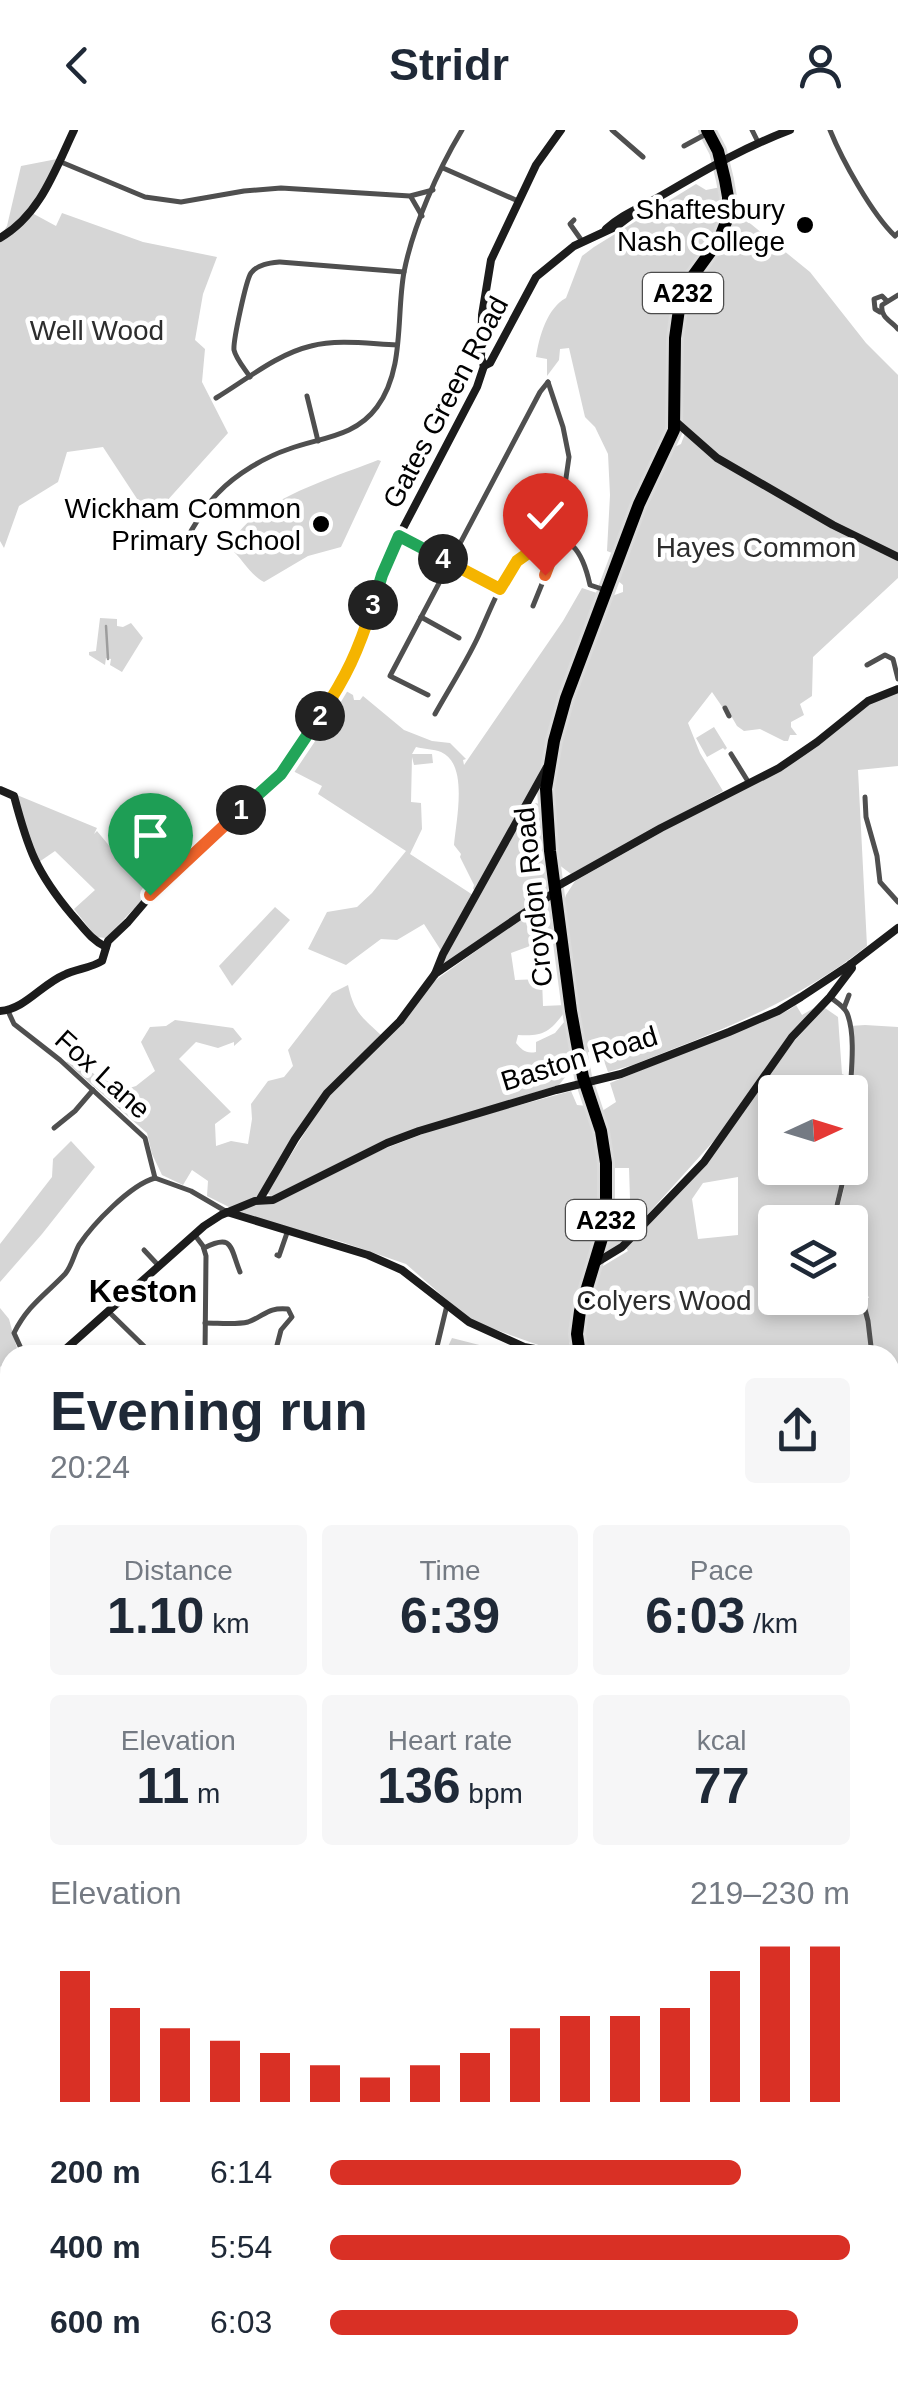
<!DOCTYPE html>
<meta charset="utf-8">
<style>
:root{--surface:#fff;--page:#f6f6f7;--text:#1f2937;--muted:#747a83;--accent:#d93025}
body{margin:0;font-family:Helvetica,sans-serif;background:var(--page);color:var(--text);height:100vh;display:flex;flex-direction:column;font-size:38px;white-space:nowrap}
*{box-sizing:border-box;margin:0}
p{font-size:32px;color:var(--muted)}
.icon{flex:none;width:55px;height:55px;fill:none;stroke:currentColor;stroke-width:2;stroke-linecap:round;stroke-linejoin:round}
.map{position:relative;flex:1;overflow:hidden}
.sheet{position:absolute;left:0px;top:1215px;width:900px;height:1038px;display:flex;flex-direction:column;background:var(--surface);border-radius:30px 30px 0 0;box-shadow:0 5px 15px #0003}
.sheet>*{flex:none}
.needle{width:65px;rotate:86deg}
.fabs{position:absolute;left:758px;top:945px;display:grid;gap:20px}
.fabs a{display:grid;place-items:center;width:110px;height:110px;border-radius:10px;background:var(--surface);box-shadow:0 5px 15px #0003;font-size:50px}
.pin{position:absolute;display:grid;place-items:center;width:85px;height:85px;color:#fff;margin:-102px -42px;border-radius:50% 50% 50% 0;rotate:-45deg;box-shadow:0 0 10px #0007}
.pin .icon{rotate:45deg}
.km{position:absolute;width:50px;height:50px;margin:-25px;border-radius:50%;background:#222;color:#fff;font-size:28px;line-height:50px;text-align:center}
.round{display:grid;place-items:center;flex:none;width:105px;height:105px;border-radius:10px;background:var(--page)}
.overview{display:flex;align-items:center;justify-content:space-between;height:170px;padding:0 50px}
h1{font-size:55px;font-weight:600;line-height:75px}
.figures{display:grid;grid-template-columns:repeat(3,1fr);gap:15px;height:170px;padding:10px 50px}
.figures div{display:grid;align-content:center;border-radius:10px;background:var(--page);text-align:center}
.figures b{font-size:50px;font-weight:600}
.figures small{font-size:28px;font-weight:400}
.figures p{font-size:28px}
.chart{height:280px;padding:20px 50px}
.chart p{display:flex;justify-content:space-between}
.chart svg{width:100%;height:180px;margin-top:10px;stroke:var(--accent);stroke-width:6}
ul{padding:0 50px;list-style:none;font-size:32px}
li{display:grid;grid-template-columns:160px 120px 1fr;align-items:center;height:75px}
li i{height:25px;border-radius:12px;background:var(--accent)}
header{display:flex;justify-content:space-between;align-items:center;height:130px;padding:0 50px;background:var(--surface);font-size:45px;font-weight:600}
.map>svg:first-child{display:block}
.green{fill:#d6d6d6;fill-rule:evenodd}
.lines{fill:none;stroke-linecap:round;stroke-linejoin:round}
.stream{stroke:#9d9d9d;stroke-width:2.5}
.primary-casing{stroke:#dbdbdb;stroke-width:15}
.highway-casing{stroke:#dbdbdb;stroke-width:18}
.street{stroke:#4f4f4f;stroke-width:5}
.secondary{stroke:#1c1c1c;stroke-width:8}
.primary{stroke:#000;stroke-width:10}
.highway{stroke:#000;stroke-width:12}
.split-1-casing{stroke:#fff;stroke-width:20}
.split-2-casing{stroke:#fff;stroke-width:20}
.split-3-casing{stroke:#fff;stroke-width:20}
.split-4-casing{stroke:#fff;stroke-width:20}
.split-5-casing{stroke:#fff;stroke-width:20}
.split-6-casing{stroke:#fff;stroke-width:20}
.split-1{stroke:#f0652b;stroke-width:12}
.split-2{stroke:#22a559;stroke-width:12}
.split-3{stroke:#f5b400;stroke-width:12}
.split-4{stroke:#22a559;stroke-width:12}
.split-5{stroke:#f5b400;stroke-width:12}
.split-6{stroke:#f0652b;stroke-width:12}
.poi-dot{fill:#000;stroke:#fff;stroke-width:4}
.labels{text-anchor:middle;stroke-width:9;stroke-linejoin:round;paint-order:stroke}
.shield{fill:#fff;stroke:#4c4c4c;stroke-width:2.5}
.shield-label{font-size:25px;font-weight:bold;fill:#000}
.poi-label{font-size:28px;fill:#000;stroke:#fff;text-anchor:end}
.park-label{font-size:28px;fill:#2d2d2d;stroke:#fff}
.street-label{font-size:28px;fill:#000;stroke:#fff}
.quarter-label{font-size:32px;font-weight:bold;fill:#000;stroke:#fff}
</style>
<header><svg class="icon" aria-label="back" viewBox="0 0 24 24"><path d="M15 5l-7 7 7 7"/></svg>Stridr<svg class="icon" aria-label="person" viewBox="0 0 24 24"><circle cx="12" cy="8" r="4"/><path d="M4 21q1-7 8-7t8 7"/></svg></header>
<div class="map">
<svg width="898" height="2252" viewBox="0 0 898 2252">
<rect width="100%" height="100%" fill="#fff"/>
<g class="green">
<path d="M57,29l-25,54 24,13 6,-13 81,29 74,15 -14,37 -8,46 10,9 -3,33 26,51 -63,70 -13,1 -7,7 -42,-64 -36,5 -9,30 -39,24 -15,42 -4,-7v-304l7,-11 14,-60z"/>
<path d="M696,54l10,6 15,-3 6,32 -40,59 -19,158 -18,35 -8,6 -12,42 -5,3 -13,31 -5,-2 3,-56 -2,-41 -13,-27 -10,-10 -16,-69 -9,1 -1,11 -12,16v-17l-11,-2c3,-20 11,-49 30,-59l16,-42 12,-9z"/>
<path d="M731,89l15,1 64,52 56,71 32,32v203l-85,79 -1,39 -12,8 4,11 -13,7v5l6,8h-7l-2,6h-4l-24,-12 -16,2 -7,-5 -11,-19 -3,1 -11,-16 -24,31 12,30 23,38 -152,83 -17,-13 -5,-56 16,-96 44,-112 14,-5v-7l-6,-5 22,-67 31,-64 11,-5 6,-16 -7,-8v-112z"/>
<path d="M378,330l3,1 -40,86 -33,9 -44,26c-14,-7 -22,-24 -34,-34 15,-45 106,-71 148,-88z"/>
<path d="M582,458l21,7 -57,167 -70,129 -3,-2 1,-4 -14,-28 1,-3 -7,-9c2,-25 15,-81 -13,-93 -7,-3 -17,-3 -25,-5l-4,7h20l1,9 -19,2 -2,-8 -1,45 10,1 1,26 -12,25 63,41 -31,57 -18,-28 -27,16 -16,-1 -35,26 -38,-16 19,-37 30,-5 15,-14 34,-42 -88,-57 4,-8 -31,-16 5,-1 -1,-4 10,-19 -2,-2 31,-45 12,-8 7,4 1,5h6l3,-4 41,34 28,11 18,2 16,16 -3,1 1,5 99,-144z"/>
<path d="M100,488l17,1v7l6,1 8,-4 12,15 -21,34 -12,-7 1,-6 -5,-1 -1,7 -16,-10v-3l7,-1z"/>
<path d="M898,562v74l-40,4 9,176c-73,58 -149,85 -234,119l-25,7 -5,-14 4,-9 -2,-6 -20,11 -4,-7 -20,-136 5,-16 9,-14 250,-141 44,-37z"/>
<path d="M714,597l13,21 -2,2 -2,-2 -16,9 -11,-19z"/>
<path d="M17,665l80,33 -3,6 3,-3 48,58 2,6 -41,43 -10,-1 -22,-28 21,-19 -40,-39 -16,11 -9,-17z"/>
<path d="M536,673l5,2 8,83 -5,8 -109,78 89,-161z"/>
<path d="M551,770l6,36 -46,17 4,27 27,-1 1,27 23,-1v5c-15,21 -22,27 -48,25l-2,8c6,7 10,11 20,9v-10l19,-9 14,-17 8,46 -18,23 -150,46 -137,66 -5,-4 62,-99 101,-110 116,-83z"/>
<path d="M275,777l15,13 -58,66 -13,-20z"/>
<path d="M348,855c6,28 14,32 33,50l-57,56 -66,105 -27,12 -24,-12 1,-15 -16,-11 -9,15 -21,-10 -10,-21 -5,-21 -81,-71 5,-1 52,29 13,-4 19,-15 -14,-29 9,-15 16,-1 9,-6 58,8 9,11 -8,7v-4l-16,6 -22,-6 -17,17 52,53 -16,12 1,22 15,-5 17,3 4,-25 -1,-15 17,-23 16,-4 9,-11 -5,-16 44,-57z"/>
<path d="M796,875l6,10 17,-10 -99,129 -100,111 -23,16 10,-60 23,-2 -1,-31h-22l-8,-55 17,-11 -6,-19 179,-73z"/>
<path d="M825,878l13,9 4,57 7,3 -1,15h-73v76h68c-2,19 -10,35 -12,54h-56v76h75v-25l3,3 -1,23 17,-1 -11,-25 -8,-8v-43h-14c3,-19 10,-35 12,-54h2l4,-108 -4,-34 15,-1 33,2v466l-2,-12 -6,-2v-124h-306l-4,-16 13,-67 35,-21 -2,-3 95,-105 73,-102zM738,1047v58l-40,4 -6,-40 11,-16z"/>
<path d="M571,961l6,14 10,1 10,29 4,36 -1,59 -23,71 -8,42 5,9 -27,-4 -76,-27 -65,-57 -64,-22 -102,-28 1,-5 18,-7 12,1 110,-53 63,-24z"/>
<path d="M71,1011l24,26 -53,67 -42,48v-38l52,-67 1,-18z"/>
<path d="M0,1178l9,11 9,33 -8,3v4l-10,8z"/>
<path d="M452,1208l43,11 44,6h-95z"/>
<path d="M0,1309l10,4v175l-7,12 7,11v462l-10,-4z"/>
<path d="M890,1554h8v59l-8,-3z"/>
<path d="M898,1877v141l-8,-5v-126z"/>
<path d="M57,2243l224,-1 3,10h-257z"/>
</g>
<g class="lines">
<g class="stream">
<path d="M106,496l2,33"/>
<path d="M894,1365l4,-1"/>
<path d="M890,1397l8,2"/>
<path d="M1,1519l7,-8"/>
</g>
<g class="primary-casing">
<g id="primary">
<path d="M0,1543l10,2"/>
<path d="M890,1550h8"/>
<path d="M890,1870l8,-8"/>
<path d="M648,2242l8,10"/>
</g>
</g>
<g class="highway-casing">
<g id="highway">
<path d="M580,1225l-3,-21 3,-23 26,-86v-62l-5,-32 -18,-54 -12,-66 -21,-160 -4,-62 8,-48 12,-43 73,-194 35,-74 1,-92 5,-36 10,-22 29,-40 9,-23v-20l-3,-17 -7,-29 -11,-21"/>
<path d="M509,2252l11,-10"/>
</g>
</g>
<g class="street">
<path d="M612,0l31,27"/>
<path d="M752,0l6,12"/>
<path d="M830,0c12,30 42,84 65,106l3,-3"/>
<path d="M684,16l24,-13"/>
<path d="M61,32l84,35 36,5 63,-11 37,-3 129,8 23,-6"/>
<path d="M443,38l75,33"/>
<path d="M411,67l11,19"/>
<path d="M574,90l-4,4 12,17"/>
<path d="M898,165l-16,10c-2,12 9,16 16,24"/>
<path d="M880,182l-5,-3 -1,-10 8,-3 5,5"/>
<path d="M250,247c-5,-8 -14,-18 -16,-27 -1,-9 12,-70 17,-77 7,-9 19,-10 29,-11l124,10"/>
<path d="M307,266l11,45"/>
<path d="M216,268c30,-18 61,-44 95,-52 27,-7 59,-2 86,-1"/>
<path d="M191,401c8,-13 16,-27 27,-38 18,-19 47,-36 71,-44 33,-12 66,-12 88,-42 28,-38 19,-91 27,-135 9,-46 34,-102 58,-142"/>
<path d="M399,406l101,53"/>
<path d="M533,476l26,-64 -1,-8 11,-77 -6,-30 -15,-45"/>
<path d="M421,487l38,21"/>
<path d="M867,535l18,-10 8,4 5,20"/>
<path d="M428,565l-38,-19 150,-284 8,-10"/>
<path d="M725,578l4,8"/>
<path d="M435,584c14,-25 30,-50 42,-75 12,-26 22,-54 39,-77 5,-6 12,-10 18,-14 35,-23 49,5 56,37l15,5"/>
<path d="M731,624l18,29"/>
<path d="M865,667l1,20 11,39 3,26 18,20"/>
<path d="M830,867c6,5 14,9 17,16 9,22 4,59 3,82"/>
<path d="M844,878l5,-13"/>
<path d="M8,881l6,13 46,36 85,78 10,40"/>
<path d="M54,998l21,-17 18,-21"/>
<path d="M155,1048l36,13 36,21"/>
<path d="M834,1092c2,-19 9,-35 11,-54"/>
<path d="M194,1104l9,12 3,10 -1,99"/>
<path d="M204,1118c29,-15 26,-1 36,24"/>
<path d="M144,1120l14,15"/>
<path d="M277,1125l2,1 9,-26"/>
<path d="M850,1140l6,5 12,46 4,34"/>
<path d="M109,1182l44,43"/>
<path d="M205,1193c14,0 31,2 43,-1 17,-6 19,-15 40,-13l4,8 -11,13 -6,23"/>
<path d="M353,1221l23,4"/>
<path d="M24,1225l-10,-22c14,-28 31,-38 51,-59 7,-8 9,-20 14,-29 14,-21 51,-60 76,-67"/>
<path d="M435,1225l12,-50"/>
<path d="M890,1300l8,14v28"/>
<path d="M0,1347l10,15"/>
<path d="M890,1614l8,3"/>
<path d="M890,2119l8,6"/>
<path d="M751,2242l9,10"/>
<path d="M863,2242l6,10"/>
</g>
<g class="secondary">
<path d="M606,99c16,-15 34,-21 53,-32 45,-26 83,-49 131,-67"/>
<path d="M0,108c40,-23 55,-68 74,-108"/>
<path d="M484,236l-3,-8 1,-43 9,-55 45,-95 25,-35"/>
<path d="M675,291l42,37 116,67 65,32"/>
<path d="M0,660l14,6c14,53 22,76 58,119 11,12 19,25 34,32"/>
<path d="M554,758l107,-60 118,-60 38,-26 51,-41 30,-12"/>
<path d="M435,844l8,-20 104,-187"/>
<path d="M0,881c24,-1 42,-27 64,-36 12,-6 27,-7 38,-14l6,-20 20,-19 23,-27 130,-122 63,-92 14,-31 24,-75 17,-39 78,-149 7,-21 6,-3 46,-86 38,-31 43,-20 29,-22"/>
<path d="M260,1069l35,-60 32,-46 73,-72 35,-47 120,-82"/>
<path d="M227,1082l141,43 34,15 67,52 55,25 44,8"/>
<path d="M594,1134l28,-17 82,-85 88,-125 38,-40 22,-29 -1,-4"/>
<path d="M59,1225l145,-129 17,-11 34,-14 18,-1 114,-57 32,-12 137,-41 65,-16 108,-42 49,-21 23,-14 50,-33 47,-36"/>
<path d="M0,1263l10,-6"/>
</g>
<use href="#primary" class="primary"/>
<use href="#highway" class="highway"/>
</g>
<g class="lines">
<g class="split-1-casing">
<path id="split-1" d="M150,765l91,-85"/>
</g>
<g class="split-2-casing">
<path id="split-2" d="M241,680l40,-36 39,-58"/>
</g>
<g class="split-3-casing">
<path id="split-3" d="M320,586c27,-40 38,-65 53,-111"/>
</g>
<g class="split-4-casing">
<path id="split-4" d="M373,475l9,-30 17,-39 44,23"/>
</g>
<g class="split-5-casing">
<path id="split-5" d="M443,429l57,30 17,-28 21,-15"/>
</g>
<g class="split-6-casing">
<path id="split-6" d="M538,416l13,-8h8l-14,37"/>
</g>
<use href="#split-1" class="split-1"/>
<use href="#split-2" class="split-2"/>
<use href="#split-3" class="split-3"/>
<use href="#split-4" class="split-4"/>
<use href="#split-5" class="split-5"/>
<use href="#split-6" class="split-6"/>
</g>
<g class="poi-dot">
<circle cx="805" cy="95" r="10"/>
<circle cx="321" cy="394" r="10"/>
</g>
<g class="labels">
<g class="shield">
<rect x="643" y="143" width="80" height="40" rx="8"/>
<rect x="566" y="1070" width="80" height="40" rx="8"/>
</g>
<g class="shield-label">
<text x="683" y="172">A232</text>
<text x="606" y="1099">A232</text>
</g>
<g class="poi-label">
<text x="785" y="89">Shaftesbury<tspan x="785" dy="32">Nash College</tspan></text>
<text x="301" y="388">Wickham Common<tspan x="301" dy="32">Primary School</tspan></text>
</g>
<g class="park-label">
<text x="97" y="210">Well Wood</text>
<text x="756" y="427">Hayes Common</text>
<text x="664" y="1180">Colyers Wood</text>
</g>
<g class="street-label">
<text transform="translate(445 272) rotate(-62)" y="10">Gates Green Road</text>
<text transform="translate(533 767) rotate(-96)" y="10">Croydon Road</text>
<text transform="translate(579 928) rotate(-17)" y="10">Baston Road</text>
<text transform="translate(103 944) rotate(42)" y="10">Fox Lane</text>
</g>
<g class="quarter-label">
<text x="143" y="1172">Keston</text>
</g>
</g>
</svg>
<div class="fabs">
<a><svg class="needle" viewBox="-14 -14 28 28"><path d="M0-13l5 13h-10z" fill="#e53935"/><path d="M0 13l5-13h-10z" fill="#747a83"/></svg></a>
<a><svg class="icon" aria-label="layers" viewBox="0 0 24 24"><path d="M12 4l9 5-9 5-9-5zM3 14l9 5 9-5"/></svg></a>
</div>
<div class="pin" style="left:150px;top:765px;background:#1e9e55"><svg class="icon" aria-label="arrive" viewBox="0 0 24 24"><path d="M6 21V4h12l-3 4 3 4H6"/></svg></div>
<div class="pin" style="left:545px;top:445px;background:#d93025"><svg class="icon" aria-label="check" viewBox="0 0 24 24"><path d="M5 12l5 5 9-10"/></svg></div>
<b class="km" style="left:241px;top:680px">1</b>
<b class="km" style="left:320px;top:586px">2</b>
<b class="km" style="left:373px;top:475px">3</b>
<b class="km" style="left:443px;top:429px">4</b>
<section class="sheet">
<div class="overview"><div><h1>Evening run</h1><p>20:24</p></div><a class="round"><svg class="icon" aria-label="share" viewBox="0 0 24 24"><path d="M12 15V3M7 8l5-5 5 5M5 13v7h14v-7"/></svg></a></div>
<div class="figures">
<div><p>Distance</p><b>1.10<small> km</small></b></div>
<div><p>Time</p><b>6:39</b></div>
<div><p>Pace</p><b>6:03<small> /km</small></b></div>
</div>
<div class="figures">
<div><p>Elevation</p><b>11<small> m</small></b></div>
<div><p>Heart rate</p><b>136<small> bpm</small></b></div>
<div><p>kcal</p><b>77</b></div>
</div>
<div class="chart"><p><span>Elevation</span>219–230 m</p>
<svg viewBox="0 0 160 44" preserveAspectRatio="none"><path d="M5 44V12M15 44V21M25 44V26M35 44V29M45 44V32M55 44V35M65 44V38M75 44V35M85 44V32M95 44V26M105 44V23M115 44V23M125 44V21M135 44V12M145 44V6M155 44V6"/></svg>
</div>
<ul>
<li><b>200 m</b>6:14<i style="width:79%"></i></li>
<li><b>400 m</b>5:54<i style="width:100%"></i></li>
<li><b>600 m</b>6:03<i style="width:90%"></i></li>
</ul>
</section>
</div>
